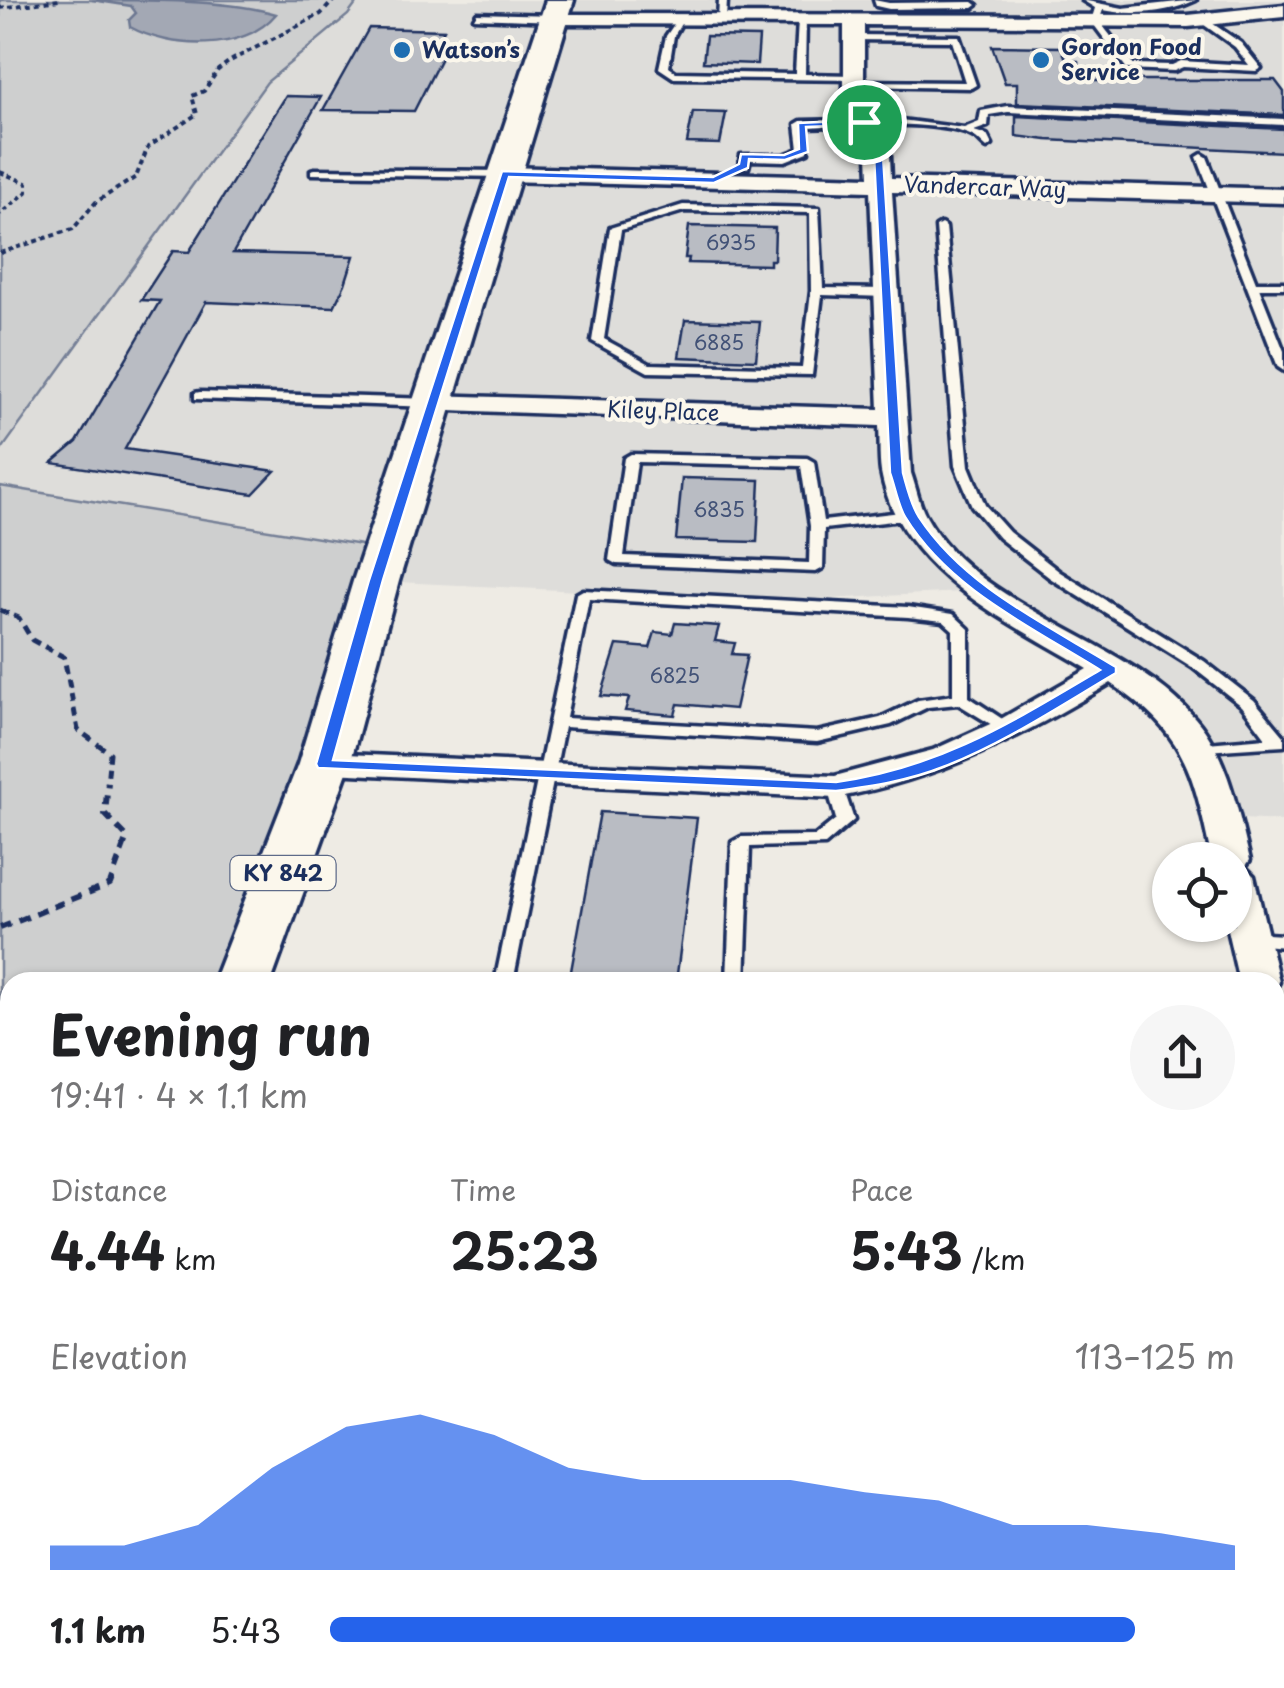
<!DOCTYPE html>
<meta charset="utf-8">
<style>
:root{--surface:#fff;--page:#f6f6f6;--text:#202124;--muted:#757577;--accent:#2563eb}
body{margin:0;font-family:"Playpen Sans",sans-serif;background:var(--page);color:var(--text);height:100vh;display:flex;flex-direction:column;font-size:38px;white-space:nowrap}
*{box-sizing:border-box;margin:0}
p{font-size:32px;color:var(--muted)}
.icon{flex:none;width:55px;height:55px;fill:none;stroke:currentColor;stroke-width:2;stroke-linecap:round;stroke-linejoin:round}
.map{position:relative;flex:1;overflow:hidden}
.sheet{position:absolute;left:0px;top:972px;width:1285px;height:718px;display:flex;flex-direction:column;background:var(--surface);border-radius:30px 30px 0 0;box-shadow:0 2px 8px #0004}
.sheet>*{flex:none}
.tools{position:absolute;left:1152px;top:842px;display:grid;gap:20px}
.tools a{display:grid;place-items:center;width:100px;height:100px;border-radius:50%;background:var(--surface);box-shadow:0 2px 8px #0004;font-size:50px}
.pin{position:absolute;display:grid;place-items:center;width:85px;height:85px;color:#fff;margin:-42px;border:5px solid #fff;border-radius:50%;box-shadow:0 2px 10px #0007}
.round{display:grid;place-items:center;flex:none;width:105px;height:105px;border-radius:52px;background:var(--page)}
.head{display:flex;align-items:center;justify-content:space-between;height:170px;padding:0 50px}
h1{font-size:55px;font-weight:700;line-height:75px}
.figures{display:grid;grid-template-columns:repeat(3,1fr);gap:15px;height:170px;padding:10px 50px}
.figures div{display:grid;align-content:center}
.figures b{font-size:50px;font-weight:700}
.figures small{font-size:28px;font-weight:400}
.figures p{font-size:28px}
.chart{height:280px;padding:20px 50px}
.chart p{display:flex;justify-content:space-between}
.chart svg{width:100%;height:180px;margin-top:10px;fill:var(--accent);opacity:.7}
ul{padding:0 50px;list-style:none;font-size:32px}
li{display:grid;grid-template-columns:160px 120px 1fr;align-items:center;height:75px}
li i{height:25px;border-radius:12px;background:var(--accent)}
.map>svg:first-child{display:block}
.built{fill:#deddda}
.green{fill:#cecfcf;stroke:#747f96;stroke-width:2.5}
.water{fill:#a3a8b4;stroke:#6d7892;stroke-width:2.5}
.lines{fill:none;stroke-linecap:round;stroke-linejoin:round}
.stream{stroke:#6d7892;stroke-width:11}
.building{fill:#b9bcc3;stroke:#1b2f5e;stroke-width:2.5}
.lane-casing{stroke:#1b2f5e;stroke-width:7}
.street-casing{stroke:#1b2f5e;stroke-width:7}
.primary-casing{stroke:#1b2f5e;stroke-width:7}
.path-far2{stroke:#1b2f5e;stroke-width:4;stroke-dasharray:5 4;stroke-linecap:butt}
.path-far1{stroke:#1b2f5e;stroke-width:5;stroke-dasharray:9 6;stroke-linecap:butt}
.path{stroke:#1b2f5e;stroke-width:6;stroke-dasharray:11 8;stroke-linecap:butt}
.lane{fill:#fbf7ec;fill-rule:evenodd}
.street{fill:#fbf7ec;fill-rule:evenodd}
.primary{fill:#fbf7ec;fill-rule:evenodd}
.route{fill:#2563eb;stroke:#fff;stroke-width:2.5;fill-rule:evenodd}
.poi-dot{fill:#1f6fb2;stroke:#fbf7ec;stroke-width:4}
.labels{text-anchor:middle;stroke-width:8;stroke-linejoin:round;paint-order:stroke}
.number-label{font-size:20px;fill:#425277}
.far-poi-label{font-size:22px;font-weight:bold;fill:#1b2f5e;stroke:#fbf7ec;text-anchor:start}
.far-street-label{font-size:22px;fill:#1b2f5e;stroke:#fbf7ec}
.shield{fill:#fbf7ec;stroke:#5e6b89;stroke-width:2.5}
.shield-label{font-size:22px;font-weight:bold;fill:#1b2f5e}
</style>
<div class="map">
<svg width="1284" height="1688" viewBox="0 0 1284 1688">
<rect width="100%" height="100%" fill="#eeebe4"/>
<filter id="ink" filterUnits="userSpaceOnUse"><feTurbulence type="fractalNoise" baseFrequency=".01" numOctaves="2"/><feDisplacementMap in="SourceGraphic" scale="20" xChannelSelector="R" yChannelSelector="G"/><feConvolveMatrix kernelMatrix="1 2 1 2 8 2 1 2 1" color-interpolation-filters="sRGB"/></filter>
<g filter="url(#ink)">
<path class="built" d="M359,0h925v821l-62,-3 -40,-93 -201,-134 -194,10 -411,-20 9,-32 -385,-63v-34l267,-370 81,-67z"/>
<g class="green">
<path d="M0,0h359l-11,15 -81,67 -267,370z"/>
<path d="M0,486l386,63 -62,215 -82,218h-232v464l-10,-1z"/>
</g>
<path class="water" d="M92,0c53,0 137,0 184,14 -32,39 -106,35 -146,13l-1,-7 7,-7 -5,-7z"/>
<g class="lines">
<path class="stream" d="M0,1118l10,2"/>
</g>
<g class="building">
<path d="M369,28l75,2 -8,15 11,1 -33,65 -91,-1z"/>
<path d="M706,36l53,1 -2,27 -54,-2z"/>
<path d="M992,46l69,1 6,14h11l9,19h188l9,12v23l-267,-12v-20h-12z"/>
<path d="M286,96l35,1 -88,156 121,3 -9,28 -11,23 -128,-5 -81,147 150,22 -22,23 -201,-31 25,-21 83,-141 -19,-1 32,-49 16,1z"/>
<path d="M693,112l33,1 -6,31 -33,-1z"/>
<path d="M1016,116l268,13v23l-237,-12 -31,-4z"/>
<path d="M689,226l86,2 -1,32h-4v5l-82,-2 1,-5h-4z"/>
<path d="M685,320l75,2 -4,38 -77,-3z"/>
<path d="M682,478l78,2 -3,62 -81,-2z"/>
<path d="M675,623l44,3 -4,15 20,2 -3,11 15,1 -12,54 -57,-5 -3,11 -50,-4 4,-13 -28,-2 16,-51 33,3 5,-16 17,2z"/>
<path d="M600,812l97,6 -21,164h-107z"/>
</g>
<g class="lines">
<g class="lane-casing">
<g id="lane">
<path d="M719,0h8l-1,20 -4,3 -4,-3z"/>
<path d="M874,0l15,3 84,-1 4,3 -4,3 -84,1 -13,-3z"/>
<path d="M1082,0l41,8 73,-8c-27,13 -64,16 -93,10l-4,11 34,43 39,1 9,-4 68,4 -14,-18 -35,-25 3,-5 38,26 20,25 -5,3 -73,-4 -9,4 -47,-2 -36,-48 4,-13z"/>
<path d="M477,13l78,2 4,3 -4,3 -81,-3z"/>
<path d="M802,17l4,3 -1,54 49,1 3,1v4l-183,-2 -15,-10 7,-32 13,-19 4,3 -9,16 -5,31 7,5 119,2 3,-54z"/>
<path d="M854,35l105,1 17,49 -5,3 -120,-2v-4l3,-1 111,1 -13,-41 -101,-1z"/>
<path d="M1008,106l276,13v6l-276,-13 -19,3 -1,11 -14,5 13,4 5,10 -5,3c-4,-3 -7,-7 -11,-10 -33,-20 -130,-12 -170,-11l2,25 -23,9 -35,-1 -2,8 -9,-2 2,-11h43l15,-6 -3,-25 5,-3 92,-2 71,9 15,-6 2,-11z"/>
<path d="M1202,154l5,3 49,125h28v6h-25l25,63v20l-6,-4 -81,-210z"/>
<path d="M315,169l190,2 5,3 -5,3 -194,-3v-4z"/>
<path d="M683,205l136,3 4,80 64,1 6,4 -6,4 -65,-2 -10,80 -164,-3 -56,-31 18,-113zM684,211l126,2 1,78 -9,77 -152,-4 -46,-25 17,-109z"/>
<path d="M941,224l5,3 23,239 16,39 24,27 51,40 144,89 50,39 30,36v10l-95,6 -2,-3 2,-3 6,-2 71,-6 -24,-32 -50,-39 -142,-89 -51,-40 -27,-32 -17,-40 -19,-239z"/>
<path d="M200,392l232,7 6,4 -6,4 -237,-8v-6z"/>
<path d="M631,454l176,4 7,4 9,59 87,-10 7,4 -7,4 -86,10 -1,39 -7,4 -200,-8 -7,-4 15,-102zM637,462l164,4 9,60 -1,37 -185,-7z"/>
<path d="M583,590l325,17 45,7 16,15v68l47,31 -2,3h-12l-44,-27 -30,3 -37,18 -74,17 -253,-15 -51,255h-18l81,-388zM589,599l319,18 35,4 10,9v65l-35,5 -38,18 -63,14 -251,-14z"/>
<path d="M835,782l8,5 11,33 -29,25 -75,2 -5,135h-18l5,-140 9,-5 74,-1 21,-17 -9,-32z"/>
<path d="M1249,933l35,2v12l-42,-4 -2,-4z"/>
<path d="M645,1680h26l-3,8h-26z"/>
</g>
</g>
<g class="street-casing">
<g id="street">
<path d="M1284,5v12l-96,10 -324,-2v70l26,61 1,22 393,11v14l-392,-11 19,281c5,14 8,31 15,43 52,95 200,121 269,202 33,38 43,94 55,142l-5,7 9,9 25,106 -4,7v-7h-36l-13,-57h9v-65h-23c-19,-87 -24,-124 -101,-177 -91,55 -170,95 -276,115l-524,-26 -5,-8 5,-8 13,-3 511,23 98,-26 66,-30 89,-51c-78,-47 -189,-96 -207,-197 -2,-14 -1,-31 -2,-46l-457,-17 -4,-6 14,-8 447,14 -9,-218 -365,-10 -11,-7 11,-7 364,10 -1,-21 -24,-61v-70l-289,-1 -7,-2v-8l640,1z"/>
<path d="M1275,1046l9,3v75l-9,-3z"/>
<path d="M0,1424l10,1v42l-10,-1z"/>
<path d="M1275,1516l9,1v46l-9,-1z"/>
<path d="M1275,1574l9,1v48l-9,-1z"/>
</g>
</g>
<g class="primary-casing">
<g id="primary">
<path d="M546,0h28l-175,581 -49,183 -79,218h-58l85,-218 55,-183z"/>
<path d="M10,1495v83l-10,3v-82z"/>
</g>
</g>
<g class="path-far2">
<path d="M0,8l59,-8"/>
<path d="M0,172l27,11v9l-27,22"/>
<path d="M0,253l73,-24 23,-27 40,-25 12,-30 49,-33 -5,-18 12,-5 14,-21 12,-9 91,-47 13,-14"/>
</g>
<path class="path-far1" d="M0,610l19,8 13,22 32,17 14,73 32,23 -3,31"/>
<path class="path" d="M0,928l110,-44 17,-47 -22,-23 3,-32"/>
<use href="#lane" class="lane"/>
<use href="#street" class="street"/>
<use href="#primary" class="primary"/>
</g>
</g>
<path class="route" d="M864,120l19,36 20,317c4,14 8,32 16,44 46,70 127,107 197,150v6c-56,33 -113,71 -173,94 -35,14 -71,19 -107,24l-518,-23 -2,-4 53,-184 133,-409 211,6 26,-13 2,-10 43,1 15,-6 -1,-26zM861,125l13,31 16,317c5,14 8,32 15,44 44,72 126,110 195,153 -90,53 -159,97 -264,112l-503,-22 50,-180 126,-403 205,6 34,-15 1,-9 36,1 23,-8 -2,-25z"/>
<g class="poi-dot">
<circle cx="402" cy="50" r="10"/>
<circle cx="1041" cy="60" r="10"/>
</g>
<g class="labels">
<g class="number-label">
<text x="731" y="250">6935</text>
<text x="719" y="350">6885</text>
<text x="719" y="517">6835</text>
<text x="675" y="683">6825</text>
</g>
<g class="far-poi-label">
<text x="1061" y="55">Gordon Food<tspan x="1061" dy="25">Service</tspan></text>
<text x="422" y="58">Watson’s</text>
</g>
<g class="far-street-label">
<text transform="translate(985 187) rotate(2)" y="8">Vandercar Way</text>
<text transform="translate(663 411) rotate(2)" y="8">Kiley Place</text>
</g>
<rect class="shield" x="230.5" y="856" width="105" height="34" rx="8"/>
<g class="shield-label">
<text x="283" y="881">KY 842</text>
</g>
</g>
</svg>
<div class="tools">
<a><svg class="icon" aria-label="locate" viewBox="0 0 24 24"><circle cx="12" cy="12" r="6"/><path d="M12 2v4M12 18v4M2 12h4M18 12h4"/></svg></a>
</div>
<div class="pin" style="left:864px;top:122px;background:#1e9e55"><svg class="icon" aria-label="arrive" viewBox="0 0 24 24"><path d="M6 21V4h12l-3 4 3 4H6"/></svg></div>
<section class="sheet">
<div class="head"><div><h1>Evening run</h1><p>19:41 · 4 × 1.1 km</p></div><a class="round"><svg class="icon" aria-label="share" viewBox="0 0 24 24"><path d="M12 15V3M7 8l5-5 5 5M5 13v7h14v-7"/></svg></a></div>
<div class="figures">
<div><p>Distance</p><b>4.44<small> km</small></b></div>
<div><p>Time</p><b>25:23</b></div>
<div><p>Pace</p><b>5:43<small> /km</small></b></div>
</div>
<div class="chart"><p><span>Elevation</span>113–125 m</p>
<svg viewBox="0 0 160 44" preserveAspectRatio="none"><path d="M0 44V38L10 38L20 33L30 19L40 9L50 6L60 11L70 19L80 22L90 22L100 22L110 25L120 27L130 33L140 33L150 35L160 38V44z"/></svg>
</div>
<ul>
<li><b>1.1 km</b>5:43<i style="width:89%"></i></li>
</ul>
</section>
</div>
